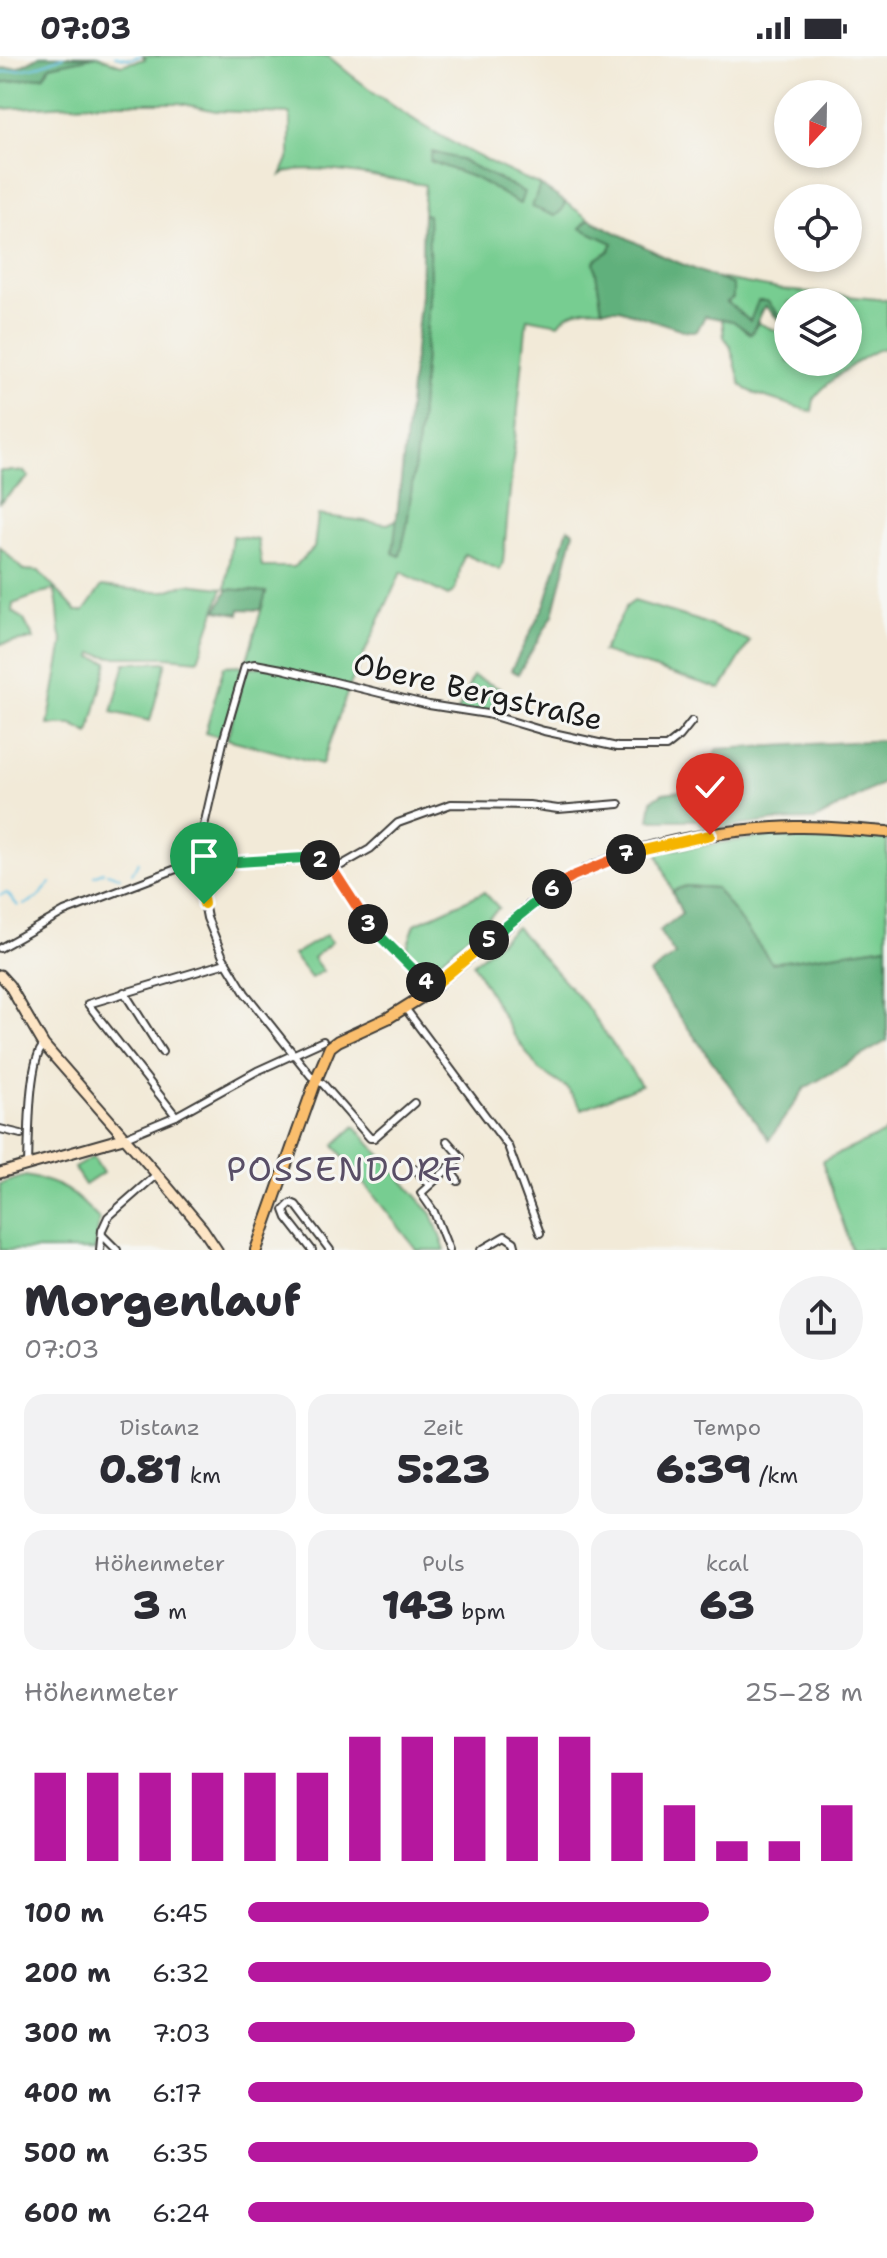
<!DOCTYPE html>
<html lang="de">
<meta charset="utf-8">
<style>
:root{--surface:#fff;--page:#f2f2f3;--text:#2b2b33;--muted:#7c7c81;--accent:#b5179e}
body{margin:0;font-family:"Shantell Sans",sans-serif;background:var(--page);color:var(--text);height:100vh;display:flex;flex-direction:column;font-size:30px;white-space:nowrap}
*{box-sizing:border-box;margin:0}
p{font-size:26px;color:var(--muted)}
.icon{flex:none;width:44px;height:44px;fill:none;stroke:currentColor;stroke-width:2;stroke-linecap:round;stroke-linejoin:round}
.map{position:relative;height:1194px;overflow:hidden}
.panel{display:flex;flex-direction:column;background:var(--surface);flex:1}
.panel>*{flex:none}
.needle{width:52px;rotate:202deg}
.buttons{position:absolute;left:774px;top:24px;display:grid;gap:16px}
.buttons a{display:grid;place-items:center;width:88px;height:88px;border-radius:50%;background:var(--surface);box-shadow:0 4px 12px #0003;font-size:40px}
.pin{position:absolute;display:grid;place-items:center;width:68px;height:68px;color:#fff;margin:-82px -34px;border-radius:50% 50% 50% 0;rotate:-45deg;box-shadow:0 0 8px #0007}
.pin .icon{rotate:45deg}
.km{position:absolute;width:40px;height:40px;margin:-20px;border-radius:50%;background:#222;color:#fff;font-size:22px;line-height:40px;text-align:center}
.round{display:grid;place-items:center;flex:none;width:84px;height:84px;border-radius:42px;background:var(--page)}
.overview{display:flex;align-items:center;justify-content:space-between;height:136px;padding:0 24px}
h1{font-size:44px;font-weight:800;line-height:60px}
.stats{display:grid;grid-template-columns:repeat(3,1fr);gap:12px;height:136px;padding:8px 24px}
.stats div{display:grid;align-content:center;border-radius:20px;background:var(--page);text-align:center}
.stats b{font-size:40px;font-weight:800}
.stats small{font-size:22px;font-weight:400}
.stats p{font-size:22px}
.chart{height:224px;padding:16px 24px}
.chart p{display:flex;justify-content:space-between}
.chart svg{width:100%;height:144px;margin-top:8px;stroke:var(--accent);stroke-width:6}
ul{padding:0 24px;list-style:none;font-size:26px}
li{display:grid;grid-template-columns:128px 96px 1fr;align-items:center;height:60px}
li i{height:20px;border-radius:10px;background:var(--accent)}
.status{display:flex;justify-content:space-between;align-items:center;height:56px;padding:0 40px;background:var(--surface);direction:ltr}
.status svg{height:22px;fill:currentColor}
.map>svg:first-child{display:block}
.green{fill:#77cd91;stroke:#4a7456;stroke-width:2;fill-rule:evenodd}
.forest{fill:#61b07b;stroke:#3e664c;stroke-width:2}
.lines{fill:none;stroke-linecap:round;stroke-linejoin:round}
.stream{stroke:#65c1e3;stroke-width:2}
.street-casing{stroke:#3c3b38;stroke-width:10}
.secondary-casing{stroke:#3c3b38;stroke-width:13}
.primary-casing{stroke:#3c3b38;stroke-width:14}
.street{stroke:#fff;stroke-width:6}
.secondary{stroke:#fde5c5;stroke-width:9}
.primary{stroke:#fabe6d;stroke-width:10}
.split-1-casing{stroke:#fff;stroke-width:16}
.split-2-casing{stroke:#fff;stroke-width:16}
.split-3-casing{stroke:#fff;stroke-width:16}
.split-4-casing{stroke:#fff;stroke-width:16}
.split-5-casing{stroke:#fff;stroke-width:16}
.split-6-casing{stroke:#fff;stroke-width:16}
.split-7-casing{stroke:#fff;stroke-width:16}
.split-8-casing{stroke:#fff;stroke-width:16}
.split-1{stroke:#f5b400;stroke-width:10}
.split-2{stroke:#22a559;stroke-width:10}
.split-3{stroke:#f0652b;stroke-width:10}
.split-4{stroke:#22a559;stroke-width:10}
.split-5{stroke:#f5b400;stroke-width:10}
.split-6{stroke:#22a559;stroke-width:10}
.split-7{stroke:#f0652b;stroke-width:10}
.split-8{stroke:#f5b400;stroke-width:10}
.labels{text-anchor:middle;stroke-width:6;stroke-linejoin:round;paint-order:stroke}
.street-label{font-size:30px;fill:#1c1c1c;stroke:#f6f6f2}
.quarter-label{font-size:34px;letter-spacing:2px;fill:#594e66;stroke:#f6f6f2}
</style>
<div class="status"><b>07:03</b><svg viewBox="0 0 49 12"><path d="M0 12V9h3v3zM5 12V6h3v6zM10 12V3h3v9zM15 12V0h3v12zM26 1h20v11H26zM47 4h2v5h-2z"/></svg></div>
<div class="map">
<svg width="887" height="1194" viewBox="0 0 887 1194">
<rect width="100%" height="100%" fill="#f6f6f2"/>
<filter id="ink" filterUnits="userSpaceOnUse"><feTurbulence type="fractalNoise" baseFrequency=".0125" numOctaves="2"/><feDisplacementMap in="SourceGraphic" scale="16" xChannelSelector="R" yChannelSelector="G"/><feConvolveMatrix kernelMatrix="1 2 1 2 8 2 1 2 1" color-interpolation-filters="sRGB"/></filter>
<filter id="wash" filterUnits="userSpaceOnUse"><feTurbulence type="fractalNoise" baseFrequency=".006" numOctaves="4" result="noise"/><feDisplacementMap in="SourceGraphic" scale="32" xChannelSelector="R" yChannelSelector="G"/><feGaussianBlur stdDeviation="1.8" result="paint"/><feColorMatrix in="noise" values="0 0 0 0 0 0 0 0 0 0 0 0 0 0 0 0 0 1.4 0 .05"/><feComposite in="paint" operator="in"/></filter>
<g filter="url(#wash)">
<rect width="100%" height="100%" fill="#f2ead8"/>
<g class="green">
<path d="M97,0l24,9 24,-6 -2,-3h185c63,54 135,97 212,129l-7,22 29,3 3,-8 24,17 -8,9 32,15 -4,8 -15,10 8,48c-16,-2 -34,1 -43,15l-32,-6 -24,244 -3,8 -36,-16 -9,36 -7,6 -47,-24 -51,113 -28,79 -95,-25 18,-66 6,-6 31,-1 -35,-6 19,-67 -40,-4 6,-53 26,4 4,27h32l20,-19 4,-33 70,9 10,-5 -5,34 7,2 7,-30 13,-102 10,-140 -2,-68 -5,-1 2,-29c-29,-4 -122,-26 -144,-10l9,-21v-40l-74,-3 -37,-8h-72l-107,6v-26l44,-7 6,-10zM459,103l23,12 38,33 -45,-26 -44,-17z"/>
<path d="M718,222l66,12 103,10v48c-15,-1 -65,38 -73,51 0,1 -2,11 -2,13l-56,-18 -10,-5 -5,-5 -11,-39 -6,-8 -2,-18 11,2 18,13 7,-11 21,9 6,-1v-8l-18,-22 -9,1 -8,20 -19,-14zM788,246h60v60h-60z"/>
<path d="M0,415h23l6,6 -29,25z"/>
<path d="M0,491l23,23 16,1c12,15 25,25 37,40h8l18,-25 45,5h19l21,-7 36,4 -25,72 -31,-3h-55l-19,-4 -1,4 16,5 -19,72 -17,-9h-24l15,-83c-7,-17 -2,-34 -9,-53l-41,15 -1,7 12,9 10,19 -34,5z"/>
<path d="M634,545l63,19 53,21 -29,48 -119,-37 24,-45z"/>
<path d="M166,606l-16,59 -38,-9 13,-49z"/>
<path d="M240,609l3,3 -20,70 -18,-5 19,-67z"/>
<path d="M473,620l28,13 -14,25 -29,-3z"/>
<path d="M784,778l103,5v107l-116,17 -55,-75 -30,-2 -14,5 -15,-39z"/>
<path d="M484,836l15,16 -71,64 -23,-19 10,-29z"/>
<path d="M516,871l69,77 56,81 -59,24 -15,-21 -28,-18 -26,-36 -40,-70z"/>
<path d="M326,879l6,7 -19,16 10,13 -12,7 -18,-23z"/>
<path d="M355,1070l77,88 13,36h-28l-83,-105z"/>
<path d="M887,1076v118h-35l-30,-89z"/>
<path d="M93,1101l10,16 -18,12 -11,-17z"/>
<path d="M25,1120c38,7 47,15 74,43l-4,31h-95v-66z"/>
</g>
<g class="forest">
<path d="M40,0h57l-47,10 -6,10 -44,7v-14l19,-2z"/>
<path d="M432,96l27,7 65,33 -4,12 -45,-26 -45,-17z"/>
<path d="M540,129l25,17 -3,8 -7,6 -23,-9z"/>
<path d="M423,158l5,1 2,68 -10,140 -13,102 -7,31 -7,-3 28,-258z"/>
<path d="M589,163l76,38 68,28v13l-6,4 23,19 8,-20h9l20,23 -2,7 -2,-2 1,-4 -19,-19 -14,28 -18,-13 -28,-5 -8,15h-11l-67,-22h-17l-8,-48 15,-10 4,-8 -33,-15z"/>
<path d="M568,472l6,4 -21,83 -35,59 -7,-4 34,-66z"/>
<path d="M228,533l38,3 -5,18 -21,-1 -1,5 -22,-4z"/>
<path d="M887,684v41l-72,39 -42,1 -66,9 -9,-10h-49l3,-20 11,-7 57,-7 -9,-21 6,-16z"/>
<path d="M686,830l30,2 56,75 115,-17v95l-82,47 -36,52 -120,-166 26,-19 -16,-24 23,-17 -10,-23z"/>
</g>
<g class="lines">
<g class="stream">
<path d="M115,0l15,3 10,-3"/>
<path d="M0,17l36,-6 28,-11"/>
<path d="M224,794h5"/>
<path d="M205,796l2,1"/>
<path d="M210,796l10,-1"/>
<path d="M107,817l13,4"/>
<path d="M132,817l6,-11"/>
<path d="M94,820l9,-4"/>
<path d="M0,839l7,-2 11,13"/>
<path d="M24,849l13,-7 14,-15"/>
</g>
</g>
</g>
<g filter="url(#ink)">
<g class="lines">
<g class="street-casing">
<g id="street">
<path d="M333,814l37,-21 28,-26 53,-19 78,1 29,4 61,-5"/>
<path d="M0,892l64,-36 120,-46 130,-7 19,11 34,53 66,64"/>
<path d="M124,936l38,60"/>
<path d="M405,952l103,138 32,87"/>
<path d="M311,1020l-66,-83 -22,-36 -16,-39 -11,-57 28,-123 21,-72 10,-2 27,5 147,36 58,9 57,17 73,16h49l14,-11 12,-15"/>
<path d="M316,1024l7,4 47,54h4l40,-35"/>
<path d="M176,1060l-88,-112 138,-41"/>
<path d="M0,1073l21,5"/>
<path d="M123,1082l53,-22 81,-45 66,-30"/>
<path d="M447,1085l14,16 -40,36 13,19 15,38"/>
<path d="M28,1109c1,-24 0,-106 16,-120"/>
<path d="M448,1112l10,13"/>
<path d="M415,1113l14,16"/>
<path d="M103,1180l14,14"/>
<path d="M100,1194l2,-20 6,-13 49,-43"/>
<path d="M312,1194l-25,-32 -3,-8 7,-7 5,2 34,45"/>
<path d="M481,1194l24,-14 9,6 2,8"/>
</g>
</g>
<g class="secondary-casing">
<g id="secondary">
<path d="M0,919l9,10 35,60 122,140 37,44 14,21"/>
<path d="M0,1117l123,-35"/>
</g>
</g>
<g class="primary-casing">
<path id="primary" d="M256,1194l60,-170 14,-33 8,-6 50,-23 32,-20 130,-108c71,-45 161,-60 244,-63 31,-1 62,3 93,5"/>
</g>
<use href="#street" class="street"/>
<use href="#secondary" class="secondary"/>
<use href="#primary" class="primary"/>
</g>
</g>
<g class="lines" filter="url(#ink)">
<g class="split-1-casing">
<path id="split-1" d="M204,848l-7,-40 41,-2"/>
</g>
<g class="split-2-casing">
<path id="split-2" d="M238,806l66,-4 16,2"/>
</g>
<g class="split-3-casing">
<path id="split-3" d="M320,804l13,10 35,54"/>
</g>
<g class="split-4-casing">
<path id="split-4" d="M368,868l58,58"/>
</g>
<g class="split-5-casing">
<path id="split-5" d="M426,926l7,5 56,-47"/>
</g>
<g class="split-6-casing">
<path id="split-6" d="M489,884l63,-51"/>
</g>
<g class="split-7-casing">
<path id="split-7" d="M552,833l21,-13 53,-22"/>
</g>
<g class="split-8-casing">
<path id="split-8" d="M626,798l84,-19"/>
</g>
<use href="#split-1" class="split-1"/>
<use href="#split-2" class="split-2"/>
<use href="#split-3" class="split-3"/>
<use href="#split-4" class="split-4"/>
<use href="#split-5" class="split-5"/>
<use href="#split-6" class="split-6"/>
<use href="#split-7" class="split-7"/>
<use href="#split-8" class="split-8"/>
</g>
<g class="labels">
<g class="street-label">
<text transform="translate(478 636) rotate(13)" y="10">Obere Bergstraße</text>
</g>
<g class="quarter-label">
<text x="345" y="1125">POSSENDORF</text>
</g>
</g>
</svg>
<div class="buttons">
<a><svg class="needle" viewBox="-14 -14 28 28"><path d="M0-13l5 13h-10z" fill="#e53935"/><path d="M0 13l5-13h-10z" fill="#7c7c81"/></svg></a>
<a><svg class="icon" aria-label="locate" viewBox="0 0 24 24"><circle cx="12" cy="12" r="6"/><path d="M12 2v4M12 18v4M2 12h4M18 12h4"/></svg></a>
<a><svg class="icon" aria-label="layers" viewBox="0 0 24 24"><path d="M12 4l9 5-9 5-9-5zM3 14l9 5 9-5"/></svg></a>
</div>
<div class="pin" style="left:204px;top:848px;background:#1e9e55"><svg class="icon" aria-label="arrive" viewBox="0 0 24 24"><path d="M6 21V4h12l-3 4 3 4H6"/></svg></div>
<div class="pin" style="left:710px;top:779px;background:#d93025"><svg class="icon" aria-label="check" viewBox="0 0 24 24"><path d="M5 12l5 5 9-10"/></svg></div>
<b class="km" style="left:320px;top:804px">2</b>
<b class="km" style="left:368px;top:868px">3</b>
<b class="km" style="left:426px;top:926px">4</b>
<b class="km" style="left:489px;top:884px">5</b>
<b class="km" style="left:552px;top:833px">6</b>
<b class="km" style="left:626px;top:798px">7</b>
</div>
<section class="panel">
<div class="overview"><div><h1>Morgenlauf</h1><p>07:03</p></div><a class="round"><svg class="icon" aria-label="share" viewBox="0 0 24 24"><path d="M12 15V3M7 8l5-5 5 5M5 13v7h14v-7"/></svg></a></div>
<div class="stats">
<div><p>Distanz</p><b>0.81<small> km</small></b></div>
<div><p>Zeit</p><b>5:23</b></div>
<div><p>Tempo</p><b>6:39<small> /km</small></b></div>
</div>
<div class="stats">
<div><p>Höhenmeter</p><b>3<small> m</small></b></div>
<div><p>Puls</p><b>143<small> bpm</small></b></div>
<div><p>kcal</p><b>63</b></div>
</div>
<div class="chart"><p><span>Höhenmeter</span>25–28 m</p>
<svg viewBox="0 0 160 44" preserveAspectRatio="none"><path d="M5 44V17M15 44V17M25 44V17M35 44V17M45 44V17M55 44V17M65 44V6M75 44V6M85 44V6M95 44V6M105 44V6M115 44V17M125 44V27M135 44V38M145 44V38M155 44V27"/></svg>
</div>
<ul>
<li><b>100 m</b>6:45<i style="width:75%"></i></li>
<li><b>200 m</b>6:32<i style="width:85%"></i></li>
<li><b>300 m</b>7:03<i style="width:63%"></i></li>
<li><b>400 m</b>6:17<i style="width:100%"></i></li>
<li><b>500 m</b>6:35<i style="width:83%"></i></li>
<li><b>600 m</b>6:24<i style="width:92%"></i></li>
</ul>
</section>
